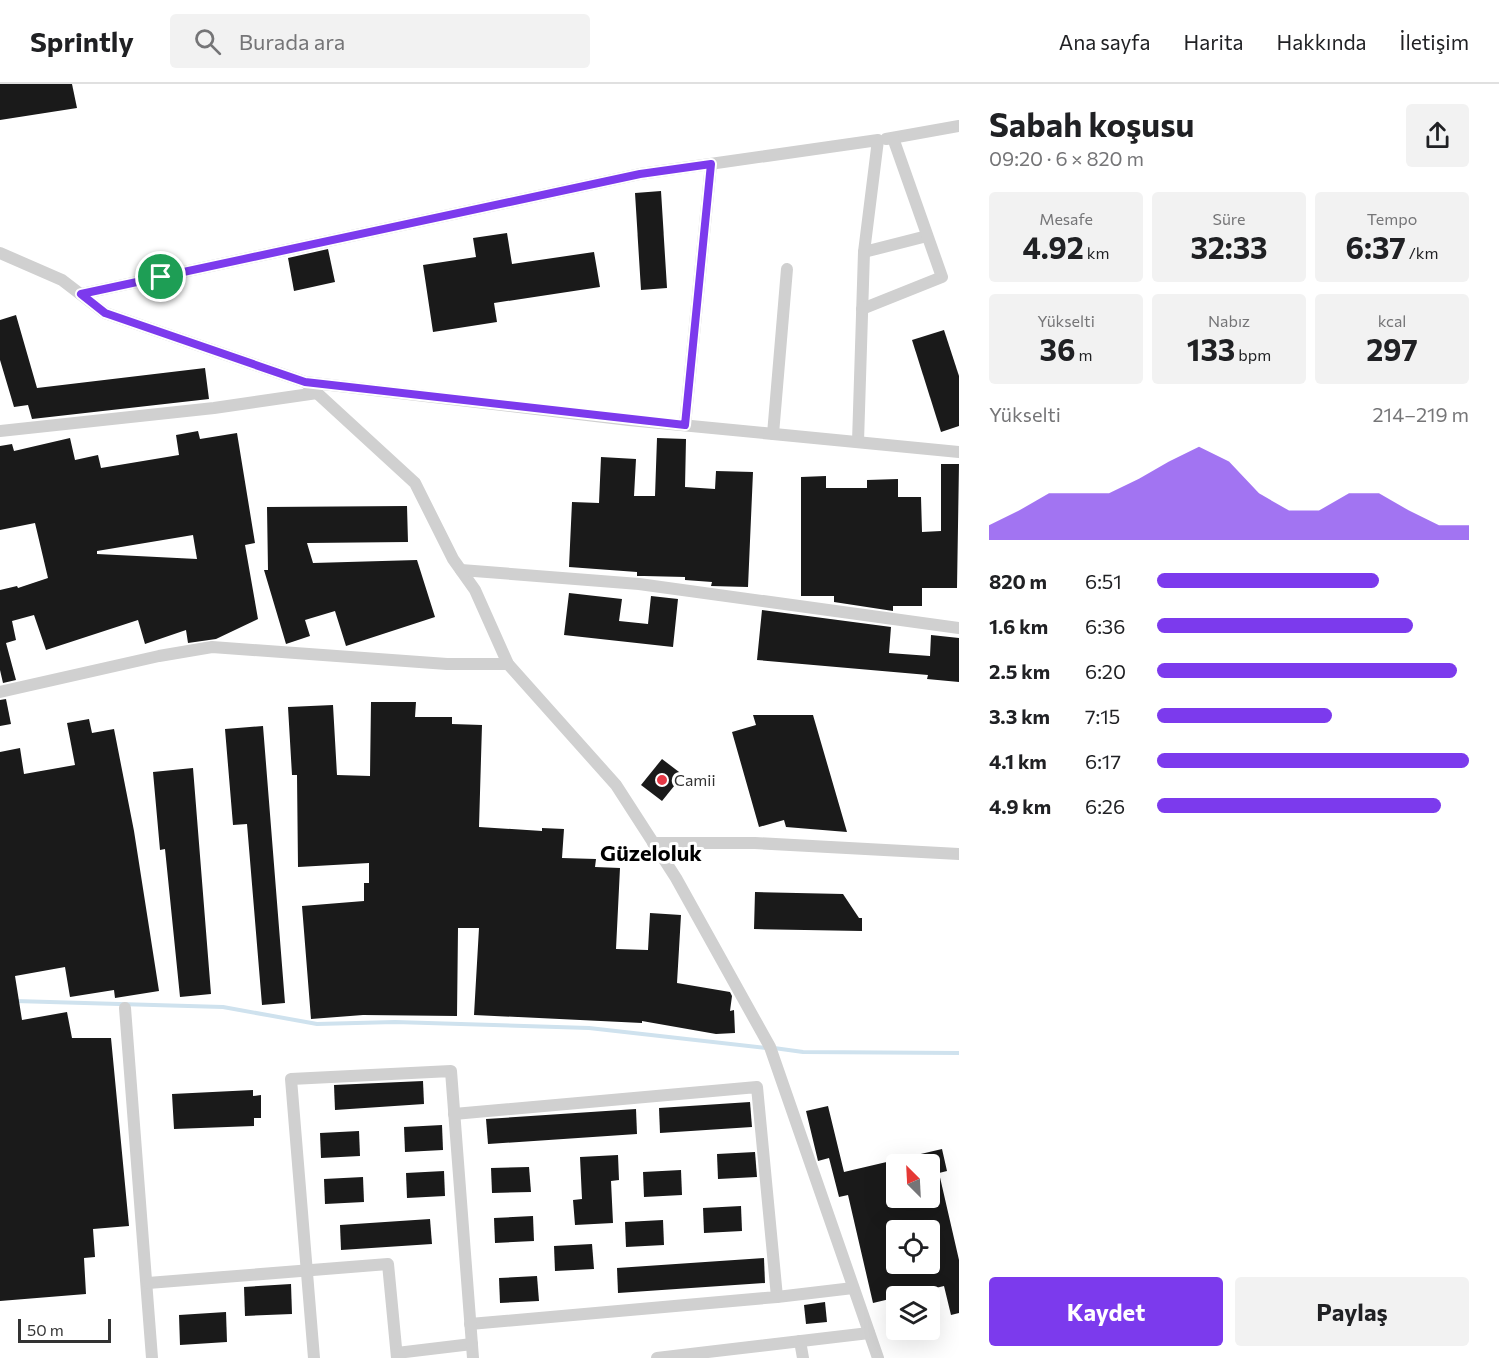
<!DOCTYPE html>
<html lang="tr">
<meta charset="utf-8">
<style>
:root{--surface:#fff;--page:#f2f2f2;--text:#202124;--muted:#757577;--line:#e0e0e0;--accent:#7c3aed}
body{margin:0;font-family:Commissioner,sans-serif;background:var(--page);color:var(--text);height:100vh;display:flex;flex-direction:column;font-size:22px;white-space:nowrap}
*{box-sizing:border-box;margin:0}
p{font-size:20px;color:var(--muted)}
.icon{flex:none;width:33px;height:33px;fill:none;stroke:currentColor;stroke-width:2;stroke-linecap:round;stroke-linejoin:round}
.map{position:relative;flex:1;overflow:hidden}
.details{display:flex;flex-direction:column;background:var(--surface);width:540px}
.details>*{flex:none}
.needle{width:39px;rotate:336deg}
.buttons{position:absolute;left:886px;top:1070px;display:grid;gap:12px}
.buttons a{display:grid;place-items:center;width:54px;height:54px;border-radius:6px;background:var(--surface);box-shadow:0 6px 24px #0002;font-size:30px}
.scale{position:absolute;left:18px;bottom:15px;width:93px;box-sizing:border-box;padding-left:6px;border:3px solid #333;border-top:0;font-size:16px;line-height:21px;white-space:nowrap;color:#333;-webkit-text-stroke:4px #fff;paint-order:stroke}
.pin{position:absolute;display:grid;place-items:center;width:51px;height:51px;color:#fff;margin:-26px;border:3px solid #fff;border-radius:50%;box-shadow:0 2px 6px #0007}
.round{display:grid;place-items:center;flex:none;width:63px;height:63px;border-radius:6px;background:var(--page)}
.head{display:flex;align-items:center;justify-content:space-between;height:102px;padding:0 30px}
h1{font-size:33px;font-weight:700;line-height:45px}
.figures{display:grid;grid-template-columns:repeat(3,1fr);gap:9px;height:102px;padding:6px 30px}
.figures div{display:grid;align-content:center;border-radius:6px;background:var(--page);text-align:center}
.figures b{font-size:30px;font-weight:700}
.figures small{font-size:16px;font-weight:400}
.figures p{font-size:16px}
.chart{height:168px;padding:12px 30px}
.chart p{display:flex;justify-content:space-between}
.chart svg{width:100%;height:108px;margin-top:6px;fill:var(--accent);opacity:.7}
.action{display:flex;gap:12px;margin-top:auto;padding:12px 30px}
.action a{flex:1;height:69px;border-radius:6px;background:var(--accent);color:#fff;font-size:24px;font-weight:700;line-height:69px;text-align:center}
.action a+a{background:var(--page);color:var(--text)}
ul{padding:0 30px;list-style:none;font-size:20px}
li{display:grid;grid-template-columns:96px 72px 1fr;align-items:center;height:45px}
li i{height:15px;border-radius:8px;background:var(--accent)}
header{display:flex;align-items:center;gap:36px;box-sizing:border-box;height:84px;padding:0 30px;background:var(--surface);border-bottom:2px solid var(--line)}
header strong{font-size:28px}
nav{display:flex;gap:33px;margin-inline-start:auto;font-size:21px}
.search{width:420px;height:54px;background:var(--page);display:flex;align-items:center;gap:15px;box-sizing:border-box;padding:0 21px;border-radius:6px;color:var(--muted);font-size:22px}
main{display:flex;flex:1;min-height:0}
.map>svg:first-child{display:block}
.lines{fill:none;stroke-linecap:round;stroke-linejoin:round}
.stream{stroke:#cfe2ee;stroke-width:4}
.building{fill:#1a1a1a;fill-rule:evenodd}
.street{stroke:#d0d0d0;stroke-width:12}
.route-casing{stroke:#fff;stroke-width:12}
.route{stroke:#7c3aed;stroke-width:8}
.poi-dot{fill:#e63946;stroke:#fff;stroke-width:2}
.labels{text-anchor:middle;stroke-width:6;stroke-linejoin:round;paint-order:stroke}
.poi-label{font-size:16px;fill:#333;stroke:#fff;text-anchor:start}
.district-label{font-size:22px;font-weight:bold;fill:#000;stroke:#fff}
</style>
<header>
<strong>Sprintly</strong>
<div class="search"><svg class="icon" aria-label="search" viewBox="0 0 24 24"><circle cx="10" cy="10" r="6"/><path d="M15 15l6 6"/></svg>Burada ara</div>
<nav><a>Ana sayfa</a><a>Harita</a><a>Hakkında</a><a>İletişim</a></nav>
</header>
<main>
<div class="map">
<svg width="959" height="1274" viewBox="0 0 959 1274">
<rect width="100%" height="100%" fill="#fff"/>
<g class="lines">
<g class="stream">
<path d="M15,917l208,6 94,17 78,-2 194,6 177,20"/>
<path d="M774,964l29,4 156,1"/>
</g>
</g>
<g class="building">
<path d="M0,0h72l5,24 -77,12z"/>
<path d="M661,107l6,97 -26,2 -6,-97z"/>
<path d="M507,149l5,31 82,-12 6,35 -106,16 3,19 -64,10 -10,-67 53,-8 -3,-19z"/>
<path d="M328,165l7,33 -41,9 -6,-33z"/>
<path d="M16,231l21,73 168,-20 4,31 -177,20 -4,-14 -14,2 -14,-47v-40z"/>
<path d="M944,246l15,46v50l-18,6 -29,-92z"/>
<path d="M198,347l2,8 37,-6 18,110 -10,2 13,74 -42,20 -28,4 -2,-13 -41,14 -7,-24 -92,30 -12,-35 -22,6 4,19 -10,3 10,37 -13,3 -3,-13v-80l17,-4 1,2 30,-10 -13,-55 -35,7v-84l12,-2 2,7 56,-13 5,22 23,-5 3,13 78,-13 -3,-20zM193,451l4,24 -100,-5v-3z"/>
<path d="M657,354l29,1 -1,48 30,2 1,-18 37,1 -5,115 -37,-1 1,-4 -27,-2v-3l-41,-1h-7v-4l-68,-5 3,-65 27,1 2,-46 35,2 -2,37h21z"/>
<path d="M941,380h18l-2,124h-35v18h-29v5l-59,-9v-6h-33v-119l25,-1v12h41v-8l31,-1v18h23l1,35 19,-1z"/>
<path d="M407,422l1,36 -101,1 6,20 104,-3 18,57 -89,29 -11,-35 -30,9 5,16 -24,8 -22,-74h4l-1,-63z"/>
<path d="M569,509l53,6 -3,22 29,3 3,-28 27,3 -5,48 -109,-12z"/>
<path d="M762,526l129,17 -2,26 41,3 1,-21 28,3v44l-32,-3 1,-4 -171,-15z"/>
<path d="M6,615l5,25 -11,2v-26z"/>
<path d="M371,618h45l-1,15h37v7l30,1 -3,102 63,4v-3l22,1 -2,29 34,1 -1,8 25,1 -4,81 32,1 2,-37 31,2 -4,68 53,9 2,4 -2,15 4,-1 1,23 -19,1 -74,-13v2l-168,-8 5,-87h-21l-1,88 -94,-1 -52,4 -9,-113 62,-5v-18h5v-20l-71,4 -1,-92h-5l-4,-68 45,-2 4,70 33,1z"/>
<path d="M753,631h60l34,117 -61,-5 -2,-7 -25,7 -27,-95 24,-7z"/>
<path d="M89,635l3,14 22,-4 20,102 25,160 -44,7 -1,-8 -44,7 -5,-30 -50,9 7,44 45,-8 5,26h39l18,188 -36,3 2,28 -11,1 2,36 -86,7v-549l20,-4 4,26 51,-9 -8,-42z"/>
<path d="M263,642l22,277 -23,2 -15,-181 -14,1 -8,-96z"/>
<path d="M662,675l21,16 -21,26 -21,-16z"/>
<path d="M193,684l18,226 -31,3 -15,-148 -5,1 -7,-78z"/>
<path d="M755,808l88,2 16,24h3v13l-108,-2z"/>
<path d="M423,997l1,23 -89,6 -1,-25z"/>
<path d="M253,1006v6l8,-1v23h-7v8l-80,3 -2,-35z"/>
<path d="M750,1018l2,25 -92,6 -1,-25z"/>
<path d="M828,1022l16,66 98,-23 5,22 -8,2 20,87v53l-8,2 -7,-29 -71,17 -25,-108 -9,2 -10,-39 -11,3 -12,-50zM897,1080h33v33l-33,3zM897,1146h33v33h-33z"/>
<path d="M636,1025l1,25 -149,10 -2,-25z"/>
<path d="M442,1041l1,25 -38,2 -1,-25z"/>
<path d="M359,1047l1,25 -39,2 -1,-25z"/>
<path d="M755,1068l2,25 -39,2 -1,-25z"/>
<path d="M618,1071l1,25 -8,1 2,42 -38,2 -2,-25 9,-1 -2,-42z"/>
<path d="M529,1083l2,25 -39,1 -1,-25z"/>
<path d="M681,1086l1,25 -38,2 -1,-25z"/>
<path d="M444,1087l1,25 -38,2 -1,-25z"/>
<path d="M363,1093l1,25 -39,2 -1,-25z"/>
<path d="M741,1122l1,25 -38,2 -1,-25z"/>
<path d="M533,1132l1,25 -39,2 -1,-25z"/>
<path d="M430,1135l2,25 -91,6 -1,-25z"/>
<path d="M663,1136l1,25 -38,2 -1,-25z"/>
<path d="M592,1160l2,25 -39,2 -1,-25z"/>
<path d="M764,1174l1,25 -147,10 -1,-25z"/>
<path d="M537,1192l2,25 -39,2 -1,-25z"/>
<path d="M291,1200l1,30 -47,2 -1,-29z"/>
<path d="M825,1218l2,20 -21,2 -2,-19z"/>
<path d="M226,1228l1,30 -47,3 -1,-30z"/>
</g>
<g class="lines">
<g class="street">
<path d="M886,55l73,-13"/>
<path d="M864,168l63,-16"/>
<path d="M0,169l62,27 43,33 200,69 110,101 38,76 22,31 33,74 108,121 60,93 94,169 108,311"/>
<path d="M81,210l559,-120 238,-34 -14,112 -6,190"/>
<path d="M862,225l80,-32 -49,-139"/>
<path d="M305,298l324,38 330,32"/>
<path d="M685,341l26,-261"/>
<path d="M0,347l214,-23 103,-15"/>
<path d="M773,350l14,-165"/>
<path d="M461,486l178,14 320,44"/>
<path d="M0,608l159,-36 53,-9 235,17h61"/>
<path d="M653,759h102l204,11"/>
<path d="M125,924l27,350"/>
<path d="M454,1030l303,-27 20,210 -307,27"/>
<path d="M148,1199l240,-19 9,94"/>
<path d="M777,1213l76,-9"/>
<path d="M800,1257l3,17"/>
<path d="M397,1269l75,-9"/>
<path d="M314,1274l-23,-279 160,-8 22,287"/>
<path d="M657,1274l212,-25"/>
</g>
</g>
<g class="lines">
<g class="route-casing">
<path id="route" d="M711,80l-26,261 -380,-43 -200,-69 -24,-19 559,-120z"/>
</g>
<use href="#route" class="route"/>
</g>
<circle class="poi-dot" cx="662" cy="696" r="6"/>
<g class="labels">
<g class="poi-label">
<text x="674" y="702">Camii</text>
</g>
<g class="district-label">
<text x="651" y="777">Güzeloluk</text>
</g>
</g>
</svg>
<div class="buttons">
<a><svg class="needle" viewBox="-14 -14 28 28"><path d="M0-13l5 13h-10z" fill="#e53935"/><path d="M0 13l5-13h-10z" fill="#757577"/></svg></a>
<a><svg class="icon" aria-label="locate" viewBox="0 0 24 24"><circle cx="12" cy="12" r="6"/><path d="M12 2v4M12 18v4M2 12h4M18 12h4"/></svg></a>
<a><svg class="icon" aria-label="layers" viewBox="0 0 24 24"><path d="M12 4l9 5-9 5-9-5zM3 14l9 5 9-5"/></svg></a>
</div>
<div class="scale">50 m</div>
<div class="pin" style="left:161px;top:193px;background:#1e9e55"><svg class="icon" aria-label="arrive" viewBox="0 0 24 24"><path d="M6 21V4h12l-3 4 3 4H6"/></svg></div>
</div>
<section class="details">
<div class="head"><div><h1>Sabah koşusu</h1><p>09:20 · 6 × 820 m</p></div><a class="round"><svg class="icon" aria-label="share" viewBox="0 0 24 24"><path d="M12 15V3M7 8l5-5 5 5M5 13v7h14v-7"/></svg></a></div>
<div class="figures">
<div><p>Mesafe</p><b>4.92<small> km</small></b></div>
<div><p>Süre</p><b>32:33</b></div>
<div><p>Tempo</p><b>6:37<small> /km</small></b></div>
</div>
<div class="figures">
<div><p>Yükselti</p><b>36<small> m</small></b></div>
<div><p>Nabız</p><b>133<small> bpm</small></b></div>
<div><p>kcal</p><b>297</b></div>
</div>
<div class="chart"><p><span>Yükselti</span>214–219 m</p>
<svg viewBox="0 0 160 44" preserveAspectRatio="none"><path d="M0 44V38L10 32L20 25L30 25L40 25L50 19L60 12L70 6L80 12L90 25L100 32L110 32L120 25L130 25L140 32L150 38L160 38V44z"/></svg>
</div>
<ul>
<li><b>820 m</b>6:51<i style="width:71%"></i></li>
<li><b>1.6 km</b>6:36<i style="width:82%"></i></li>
<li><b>2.5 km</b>6:20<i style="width:96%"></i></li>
<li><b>3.3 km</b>7:15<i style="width:56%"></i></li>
<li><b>4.1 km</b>6:17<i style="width:100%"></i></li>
<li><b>4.9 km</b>6:26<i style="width:91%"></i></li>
</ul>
<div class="action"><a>Kaydet</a><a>Paylaş</a></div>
</section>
</main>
